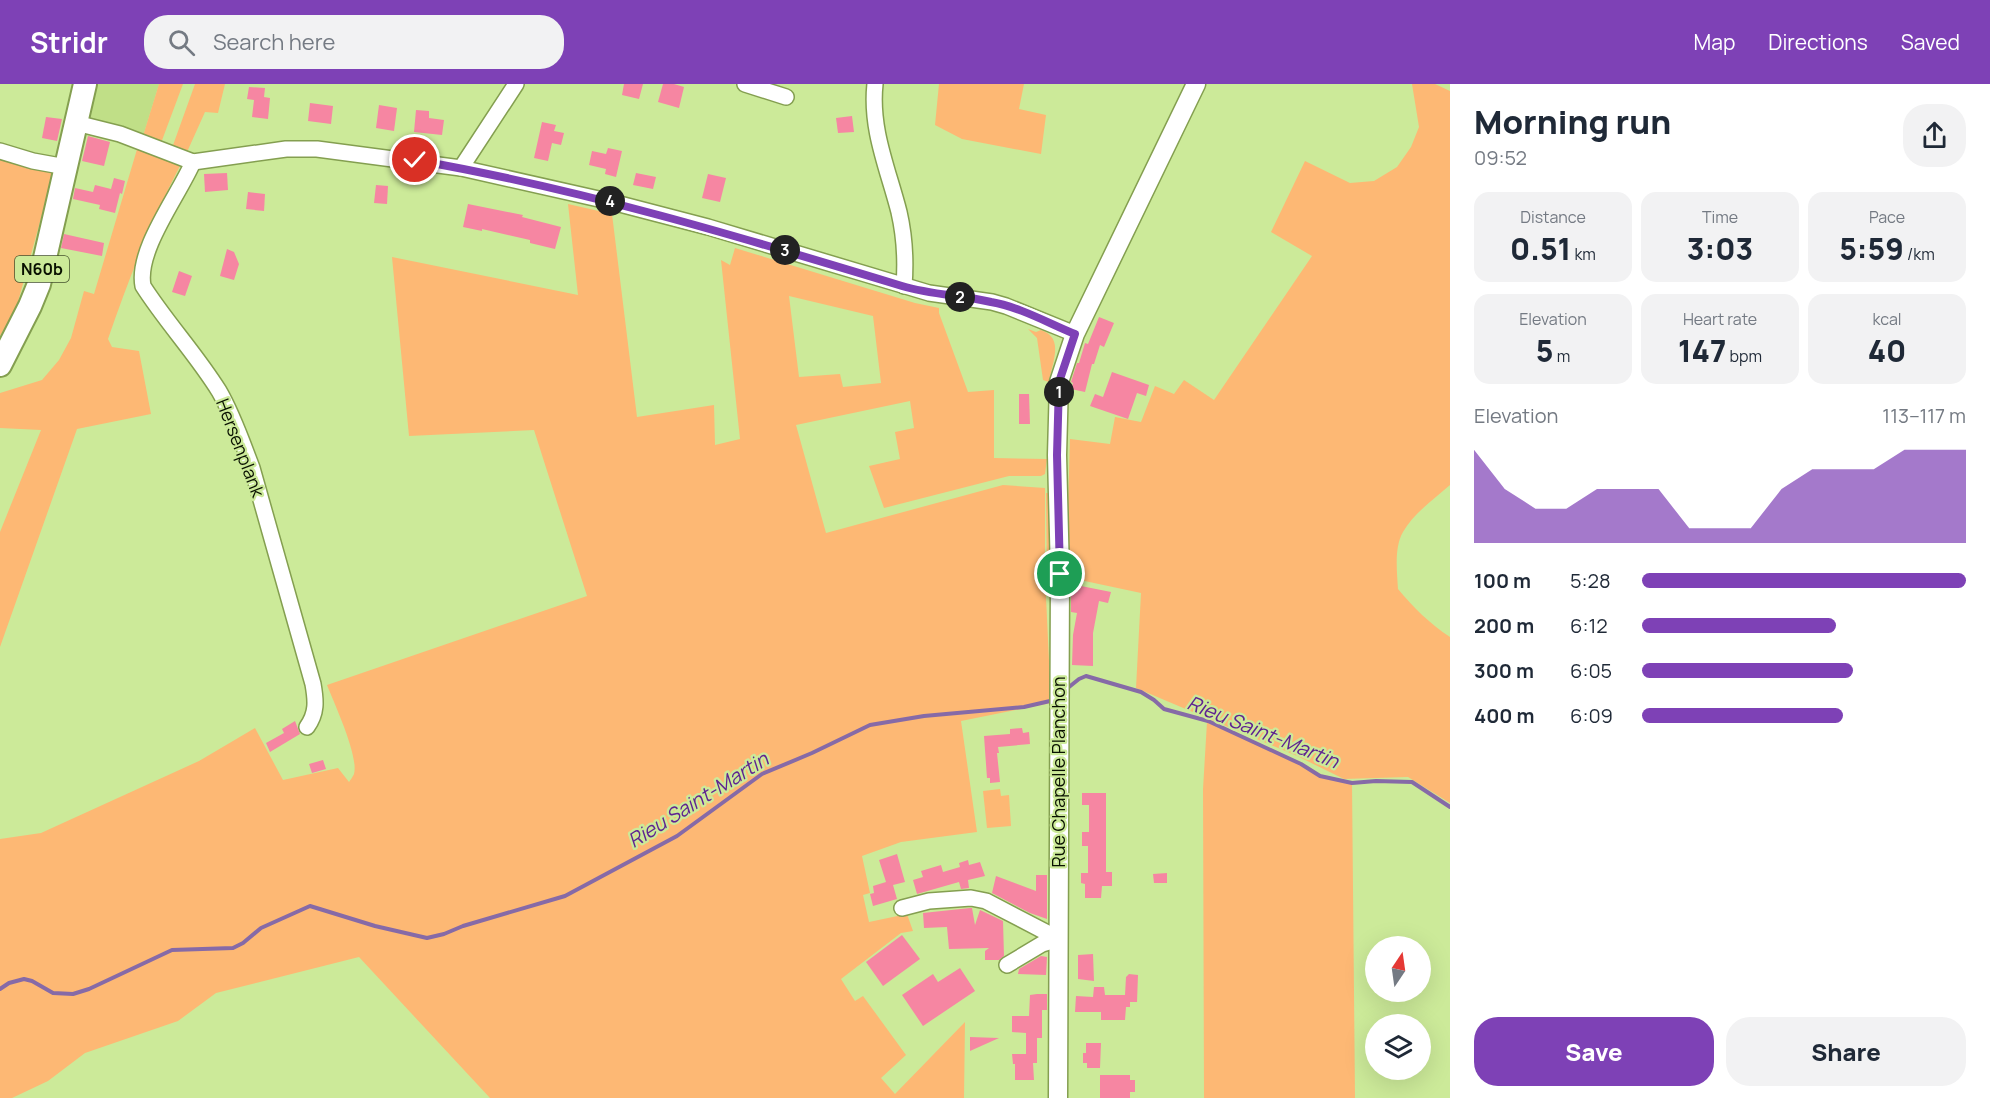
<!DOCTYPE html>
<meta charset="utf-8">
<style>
:root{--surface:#fff;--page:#f2f2f3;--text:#1f2937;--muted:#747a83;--accent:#7e41b6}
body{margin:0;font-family:Manrope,sans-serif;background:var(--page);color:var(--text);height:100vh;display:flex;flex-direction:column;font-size:22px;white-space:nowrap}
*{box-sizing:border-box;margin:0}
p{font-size:20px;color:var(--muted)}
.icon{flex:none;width:33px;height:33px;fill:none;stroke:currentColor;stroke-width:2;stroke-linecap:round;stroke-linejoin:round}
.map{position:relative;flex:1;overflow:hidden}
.panel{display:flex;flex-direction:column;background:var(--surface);width:540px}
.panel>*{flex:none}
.needle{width:39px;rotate:13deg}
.controls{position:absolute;left:1365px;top:852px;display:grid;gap:12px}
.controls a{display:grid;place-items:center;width:66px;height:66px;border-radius:50%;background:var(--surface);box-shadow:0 6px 24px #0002;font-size:30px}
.pin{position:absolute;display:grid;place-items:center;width:51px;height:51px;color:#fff;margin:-26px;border:3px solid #fff;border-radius:50%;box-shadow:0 2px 6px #0007}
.km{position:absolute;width:30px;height:30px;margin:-15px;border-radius:50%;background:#222;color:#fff;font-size:16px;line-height:30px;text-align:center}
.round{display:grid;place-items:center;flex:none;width:63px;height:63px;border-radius:24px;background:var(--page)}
.overview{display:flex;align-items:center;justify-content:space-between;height:102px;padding:0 24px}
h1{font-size:33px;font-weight:800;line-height:45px}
.stats{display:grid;grid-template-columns:repeat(3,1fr);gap:9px;height:102px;padding:6px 24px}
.stats div{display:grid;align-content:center;border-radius:15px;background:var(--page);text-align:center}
.stats b{font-size:30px;font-weight:800}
.stats small{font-size:16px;font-weight:400}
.stats p{font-size:16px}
.chart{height:168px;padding:12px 24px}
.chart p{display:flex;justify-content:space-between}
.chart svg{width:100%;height:108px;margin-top:6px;fill:var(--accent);opacity:.7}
.primary-button{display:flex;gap:12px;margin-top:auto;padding:12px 24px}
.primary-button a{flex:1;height:69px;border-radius:24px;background:var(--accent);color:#fff;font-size:24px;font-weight:800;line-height:69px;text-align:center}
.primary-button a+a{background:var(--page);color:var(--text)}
ul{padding:0 24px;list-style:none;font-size:20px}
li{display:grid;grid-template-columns:96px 72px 1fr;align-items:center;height:45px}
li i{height:15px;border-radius:8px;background:var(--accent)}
header{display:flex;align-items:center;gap:36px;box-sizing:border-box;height:84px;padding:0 30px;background:var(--accent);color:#fff}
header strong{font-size:28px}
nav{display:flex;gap:33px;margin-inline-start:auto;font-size:21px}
.search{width:420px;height:54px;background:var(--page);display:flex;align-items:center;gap:15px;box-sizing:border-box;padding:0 21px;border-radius:24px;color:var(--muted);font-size:22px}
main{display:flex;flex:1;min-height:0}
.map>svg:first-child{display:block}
.built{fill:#c0df87}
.green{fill:#fdb874;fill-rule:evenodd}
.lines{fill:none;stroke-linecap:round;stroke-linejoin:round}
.stream{stroke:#866aa7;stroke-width:4}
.building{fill:#f686a2}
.minor-casing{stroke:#849f50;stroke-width:18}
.tertiary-casing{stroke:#849f50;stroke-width:21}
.primary-casing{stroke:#849f50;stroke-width:26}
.minor{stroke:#fff;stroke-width:15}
.tertiary{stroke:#fff;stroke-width:18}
.primary{stroke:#fff;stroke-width:22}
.route-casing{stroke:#fff;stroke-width:12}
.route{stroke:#7e41b6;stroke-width:8}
.labels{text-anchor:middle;stroke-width:4.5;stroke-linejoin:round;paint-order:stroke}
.shield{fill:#ccea99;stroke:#44522e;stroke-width:1.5}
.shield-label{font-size:16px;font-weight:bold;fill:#091100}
.street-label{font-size:18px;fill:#091100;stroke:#ccea99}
.water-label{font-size:20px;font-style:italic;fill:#5f2391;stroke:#ccea99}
</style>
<header>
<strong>Stridr</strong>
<div class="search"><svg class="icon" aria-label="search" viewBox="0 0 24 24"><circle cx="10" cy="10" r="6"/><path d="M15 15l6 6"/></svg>Search here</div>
<nav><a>Map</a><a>Directions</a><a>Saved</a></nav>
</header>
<main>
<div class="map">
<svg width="1450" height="1014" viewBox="0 0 1450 1014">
<rect width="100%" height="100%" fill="#ccea99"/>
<path class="built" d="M96,0h63l-16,52 -50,-14 -4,-8z"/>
<g class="green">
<path d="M159,0h24l-22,59 -18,-7z"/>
<path d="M195,0h30l-7,29 -13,-1 -18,40 -15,-4z"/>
<path d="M939,0h85l-5,25 27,6 -5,39 -79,-15 -27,-14z"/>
<path d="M1412,0h23l15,7v394c-16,14 -36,28 -47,47 -9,15 -6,40 -5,57 15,18 32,35 52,48v166l-42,-26 -64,2 -47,-23 -161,-68 5,-95 -75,-16 4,-138 40,5 5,-27 26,5 14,-36 19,8 10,-14 30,20 98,-144 -41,-24 34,-71 45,22 24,-2 23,-14 14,-20 8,-20z"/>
<path d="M138,62l44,16c-30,57 -53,116 -74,177l4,8 27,4 12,63 -74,15 -77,218v-115l41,-102 -41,-2v-35l42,-13 17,-20 12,-22 13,-47 10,3z"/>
<path d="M0,72l54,15 -38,138 -16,27z"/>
<path d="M568,120l44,10 25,203 77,-12 1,40 25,-6 -19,-179 9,5 5,-17 180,55 24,5v5l29,79 26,-2v68l53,1 -2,15 -4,2h-32l-125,32 -15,-42 31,-7 -5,-27 19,-4 -4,-27 -114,24 30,108 177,-48 42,3v88l6,127 -90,18 16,111 -76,10 -39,14 8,37 -7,2 6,27 38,-8 6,17 -12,2 -60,46 14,22 8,-5 43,59 -25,23 14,16 70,-72 -1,76h-474l-131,-141 -143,36 -38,28 -93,32 -37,28 -36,17h-12v-259l41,-6 158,-72 56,-33 28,52 55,-12 11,14c1,-1 4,-6 5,-8 5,-18 -20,-71 -27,-89l260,-89 -53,-166 -125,6 -17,-179 186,38zM789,212l84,20 8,67 -38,4 -3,-13 -41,3z"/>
<path d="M1028,245l8,3 5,-2c24,8 11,33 8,52l-6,-2 -6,-42z"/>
<path d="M1046,409h4v81l-3,1z"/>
<path d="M1207,638l94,42 19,12 32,7 3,315h-151l-1,-309z"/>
<path d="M1000,705l1,7 8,-1 2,31 -24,2 -4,-37z"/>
</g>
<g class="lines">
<g class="stream">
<path d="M1069,603l10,-8 7,-3 55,16 13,8 10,9 44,12 93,43 19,12 32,7 24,-2 36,1 38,25"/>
<path d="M0,905l9,-6 15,-4 8,2 21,12 20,1 16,-5 83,-39 61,-2 10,-5 18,-15 49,-22 65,20 52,12 17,-4 19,-8 102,-30 112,-60 85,-62 50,-21 58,-28 54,-9 100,-9 26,-6"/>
</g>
</g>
<g class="building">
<path d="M624,0h19l-4,15 -17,-4z"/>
<path d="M663,0h11l10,3 -5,21 -21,-6z"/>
<path d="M249,3l16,1 -1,9 6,1 -2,21 -16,-2 2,-17 -7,-1z"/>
<path d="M310,19l23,3 -2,18 -23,-3z"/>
<path d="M379,21l18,3 -3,23 -18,-3z"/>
<path d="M416,26l13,1v7l15,2 -2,15 -28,-3z"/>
<path d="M852,32l2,16 -16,1 -2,-15z"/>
<path d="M46,33l16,2 -5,22 -15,-3z"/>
<path d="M542,38l14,3 -2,6 10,2 -3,12 -9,-2 -4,18 -14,-3z"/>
<path d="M88,52l22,6 -6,24 -22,-5z"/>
<path d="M608,64l14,3 -6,26 -11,-3 1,-5 -17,-4 3,-14 14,3z"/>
<path d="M227,89l1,17 -23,2 -1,-18z"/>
<path d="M636,89l20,4 -3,12 -20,-4z"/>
<path d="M708,90l18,4 -6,24 -18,-4z"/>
<path d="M114,94l11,3 -3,13 -2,-1 -5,20 -16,-4 1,-4 -27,-6 2,-11 18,4 2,-7 16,4z"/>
<path d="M376,101l12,1 -1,18 -13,-1z"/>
<path d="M248,108l17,2 -1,17 -18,-2z"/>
<path d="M468,120l55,11 -1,2 39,10 -6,22 -25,-6v-3l-48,-11v2l-19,-4z"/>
<path d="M64,150l40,9 -2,13 -41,-8z"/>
<path d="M227,165l7,3 5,12 -5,16 -14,-4z"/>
<path d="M179,187l13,5 -7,20 -13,-4z"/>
<path d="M1099,233l15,6 -10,24 -4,-2 -6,19h-2l-7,28 -14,-3 2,-6 -2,-1 6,-19h2l6,-20 3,1z"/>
<path d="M1112,288l37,13 -3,11 -9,-3 -9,26 -38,-13 5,-12 8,3z"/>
<path d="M1019,310h10l1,30h-11z"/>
<path d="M1071,500l40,8 -3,11 -9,-2 -6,32v33l-21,-1 1,-30 4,-22 -6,-1z"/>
<path d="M295,637l5,13 -30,18 -4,-9 18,-10 -2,-4z"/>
<path d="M1022,644l1,5 6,-1 1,12 -32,3 1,6h-2l3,29 -10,1v-5h-3l-3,-42 26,-2v-5z"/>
<path d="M323,676l3,9 -14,4 -3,-9z"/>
<path d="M1082,709h24v79h6v14h-10l-1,12h-16v-14l-4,-1v-10h7v-27h-6v-14h7v-27h-7z"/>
<path d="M897,770l8,28 -12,3 4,14 -24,7 -3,-12 4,-1 -1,-7 13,-4 -7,-22z"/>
<path d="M968,776l1,5 11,-3 5,14 -17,4 1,8 -8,1 -2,-7 -42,12 -4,-14 10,-3 -2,-6 20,-6 2,7 17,-5 -1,-4z"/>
<path d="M1167,789v10h-13l-1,-9z"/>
<path d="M1036,791h11v44l-17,-6 -38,-20 4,-17 40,15z"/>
<path d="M970,824h2l3,17 5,-15 23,11 1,35 -5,4h-14v-9l4,-3 -40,1 -2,-22 -23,1 -1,-15z"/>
<path d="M902,851l18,24 -37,27 -17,-24z"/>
<path d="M1093,870l1,27 -16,-2v-24z"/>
<path d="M1041,872l6,1 -1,18 -28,-1 1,-5z"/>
<path d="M960,884l15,23 -52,35 -21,-31 31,-21 5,8z"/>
<path d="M1129,890l9,1 -1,27h-7v5h-4l-1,13h-24v-8h-26l1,-16 17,1 1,-10h10l1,8h20l1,-18z"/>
<path d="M1037,910h10v16h-5v28h-5v25h-4l1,17h-19v-16h-2l-1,-10h14v-21l-14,-1v-16h17l1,-21z"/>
<path d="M970,953l29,1 -29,13z"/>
<path d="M1086,959h15l-1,25h-13v-5h-4v-10h3z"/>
<path d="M1100,991h30v5h5v12h-5v6h-30z"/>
</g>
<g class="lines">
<g class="minor-casing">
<g id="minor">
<path d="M745,0l41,13"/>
<path d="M875,0c-5,45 13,85 24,128 6,26 7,48 5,74"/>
<path d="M76,39l44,11 73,28 93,-13h31l144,19 151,34 96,25 221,66 63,9 14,4 69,28"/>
<path d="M0,67l33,10 33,6"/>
<path d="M193,78c-14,33 -57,88 -50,124 23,36 53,68 76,105 14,24 23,51 33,77l61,216c3,17 4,29 -6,43"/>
<path d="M461,84l55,-84"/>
<path d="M902,824l27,-7 42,-3 15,3 73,38"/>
<path d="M1007,881l35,-21 17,-5"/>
</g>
</g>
<g class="tertiary-casing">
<path id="tertiary" d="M1058,1014l2,-524 -3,-119 2,-73 16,-48 121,-250"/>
</g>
<g class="primary-casing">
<path id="primary" d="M0,281l30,-59 9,-22 46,-200"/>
</g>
<use href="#minor" class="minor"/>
<use href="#tertiary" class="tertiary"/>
<use href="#primary" class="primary"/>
</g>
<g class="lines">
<g class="route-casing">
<path id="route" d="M415,76c166,29 326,77 487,126 30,9 59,9 89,16 29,5 57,21 84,32l-16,48 -2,73 3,119"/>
</g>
<use href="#route" class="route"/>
</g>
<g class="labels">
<rect class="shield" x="15" y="172" width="54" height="26" rx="4.5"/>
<g class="shield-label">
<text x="42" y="191">N60b</text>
</g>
<g class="street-label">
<text transform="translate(240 364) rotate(69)" y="6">Hersenplank</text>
<text transform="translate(1059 688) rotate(-90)" y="6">Rue Chapelle Planchon</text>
</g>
<g class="water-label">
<text transform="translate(1263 648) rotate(22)" y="7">Rieu Saint-Martin</text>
<text transform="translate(698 716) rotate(-32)" y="7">Rieu Saint-Martin</text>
</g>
</g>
</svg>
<div class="controls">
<a><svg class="needle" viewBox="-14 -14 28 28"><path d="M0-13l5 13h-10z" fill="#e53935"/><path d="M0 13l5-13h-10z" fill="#747a83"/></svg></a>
<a><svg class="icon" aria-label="layers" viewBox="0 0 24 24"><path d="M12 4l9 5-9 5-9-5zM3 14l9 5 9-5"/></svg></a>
</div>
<div class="pin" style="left:1060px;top:490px;background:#1e9e55"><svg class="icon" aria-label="arrive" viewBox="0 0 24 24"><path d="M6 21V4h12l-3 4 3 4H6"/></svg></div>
<div class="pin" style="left:415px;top:76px;background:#d93025"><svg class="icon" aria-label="check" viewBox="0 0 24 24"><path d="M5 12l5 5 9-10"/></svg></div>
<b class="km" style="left:1059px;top:308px">1</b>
<b class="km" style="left:960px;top:213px">2</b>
<b class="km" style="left:785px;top:166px">3</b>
<b class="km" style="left:610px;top:117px">4</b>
</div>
<section class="panel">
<div class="overview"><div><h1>Morning run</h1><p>09:52</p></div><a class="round"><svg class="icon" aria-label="share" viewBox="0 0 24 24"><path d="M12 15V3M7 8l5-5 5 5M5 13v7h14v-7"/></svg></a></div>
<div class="stats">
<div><p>Distance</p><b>0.51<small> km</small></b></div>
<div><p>Time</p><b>3:03</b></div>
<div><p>Pace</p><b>5:59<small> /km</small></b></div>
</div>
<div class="stats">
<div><p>Elevation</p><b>5<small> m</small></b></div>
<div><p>Heart rate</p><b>147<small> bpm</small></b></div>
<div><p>kcal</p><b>40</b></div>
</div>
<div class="chart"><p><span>Elevation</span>113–117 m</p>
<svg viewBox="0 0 160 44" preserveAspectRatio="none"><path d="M0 44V6L10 22L20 30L30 30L40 22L50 22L60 22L70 38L80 38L90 38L100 22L110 14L120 14L130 14L140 6L150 6L160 6V44z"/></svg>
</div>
<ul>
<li><b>100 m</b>5:28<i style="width:100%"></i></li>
<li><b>200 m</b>6:12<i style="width:60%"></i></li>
<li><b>300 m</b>6:05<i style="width:65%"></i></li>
<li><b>400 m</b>6:09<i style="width:62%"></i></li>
</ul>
<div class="primary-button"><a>Save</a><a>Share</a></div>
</section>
</main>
